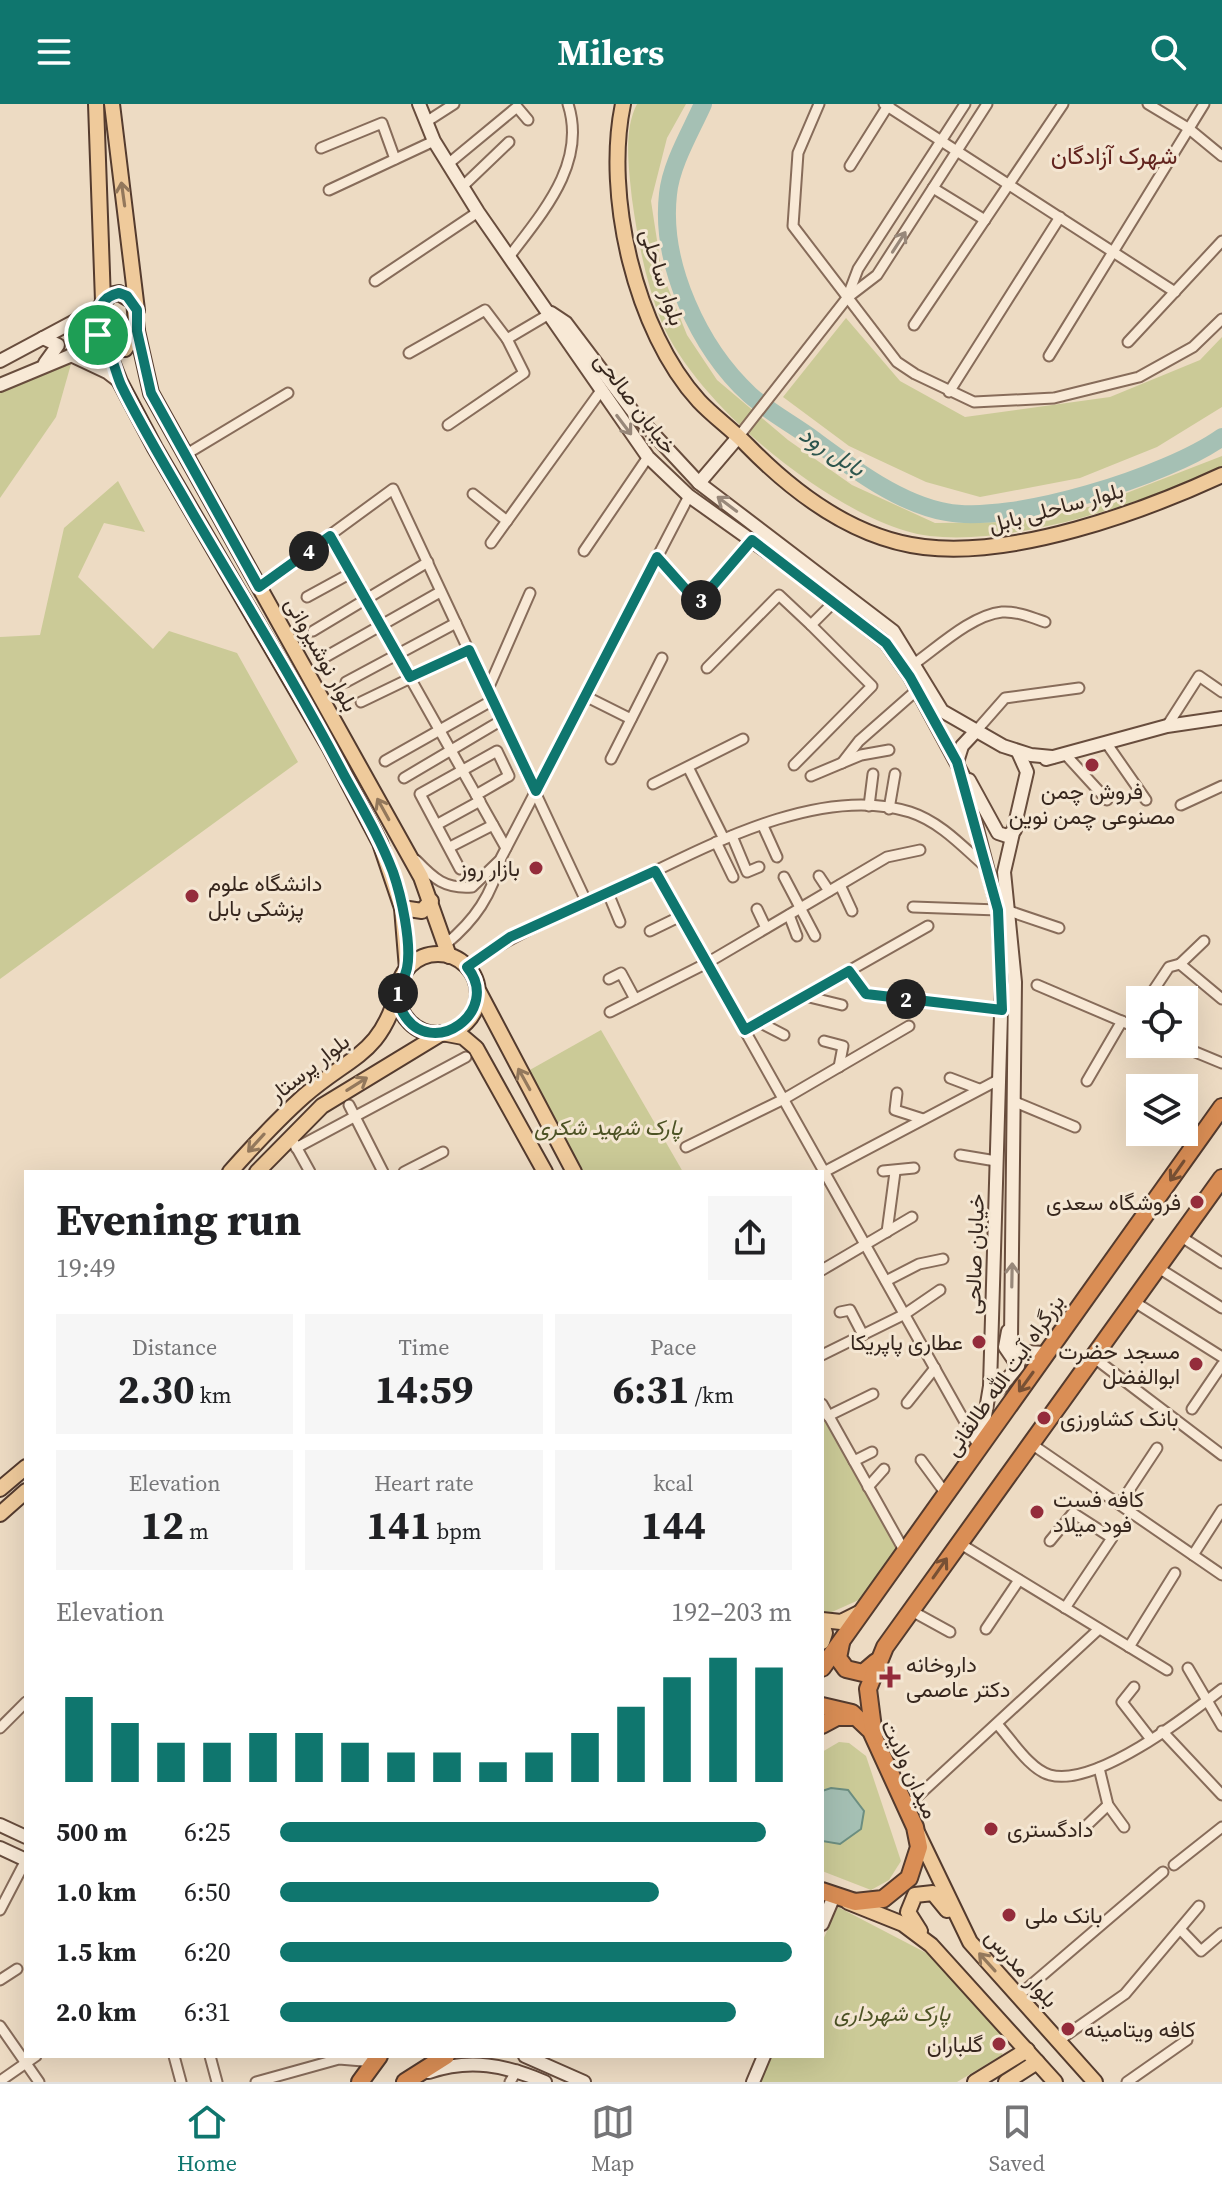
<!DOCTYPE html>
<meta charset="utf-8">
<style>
:root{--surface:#fff;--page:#f6f6f6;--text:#202124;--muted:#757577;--line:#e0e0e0;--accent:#0f766e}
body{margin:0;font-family:"Source Serif 4",Vazirmatn,serif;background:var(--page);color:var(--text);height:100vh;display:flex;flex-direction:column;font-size:30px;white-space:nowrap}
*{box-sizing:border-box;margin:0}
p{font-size:26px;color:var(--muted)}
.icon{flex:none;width:44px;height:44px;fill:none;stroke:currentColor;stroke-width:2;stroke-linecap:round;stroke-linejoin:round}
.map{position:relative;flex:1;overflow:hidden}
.drawer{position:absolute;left:24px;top:1066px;width:800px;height:888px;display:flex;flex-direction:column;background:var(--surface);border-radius:0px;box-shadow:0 8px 32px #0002}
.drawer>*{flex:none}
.fabs{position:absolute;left:1126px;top:882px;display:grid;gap:16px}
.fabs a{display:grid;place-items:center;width:72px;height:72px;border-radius:0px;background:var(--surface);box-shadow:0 8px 32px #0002;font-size:40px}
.pin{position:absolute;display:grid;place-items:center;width:68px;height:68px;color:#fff;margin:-34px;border:4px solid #fff;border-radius:50%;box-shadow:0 2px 8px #0007}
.km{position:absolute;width:40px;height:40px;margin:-20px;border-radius:50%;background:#222;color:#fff;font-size:22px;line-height:40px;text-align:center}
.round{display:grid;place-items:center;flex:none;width:84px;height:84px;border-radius:0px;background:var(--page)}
.overview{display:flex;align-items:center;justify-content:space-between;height:136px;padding:0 32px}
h1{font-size:44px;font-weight:700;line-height:60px}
.metrics{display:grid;grid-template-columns:repeat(3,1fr);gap:12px;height:136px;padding:8px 32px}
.metrics div{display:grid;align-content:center;border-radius:0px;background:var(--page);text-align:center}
.metrics b{font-size:40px;font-weight:700}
.metrics small{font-size:22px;font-weight:400}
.metrics p{font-size:22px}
.chart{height:224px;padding:16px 32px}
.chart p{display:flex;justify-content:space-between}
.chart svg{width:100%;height:144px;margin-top:8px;stroke:var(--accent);stroke-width:6}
ul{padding:0 32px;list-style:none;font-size:26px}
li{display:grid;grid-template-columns:128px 96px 1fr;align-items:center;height:60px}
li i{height:20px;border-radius:10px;background:var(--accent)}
header{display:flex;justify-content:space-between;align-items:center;height:104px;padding:0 32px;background:var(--accent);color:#fff;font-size:36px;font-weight:700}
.dock{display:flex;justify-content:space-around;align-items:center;height:112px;border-top:2px solid var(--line);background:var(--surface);font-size:22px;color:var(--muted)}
.dock a{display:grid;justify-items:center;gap:4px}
.dock .current{color:var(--accent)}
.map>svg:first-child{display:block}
.green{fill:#cbca97}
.water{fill:#a5c0b4;stroke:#6c8e81;stroke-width:2}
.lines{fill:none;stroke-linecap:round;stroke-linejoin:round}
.river{stroke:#a5c0b4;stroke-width:18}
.street-casing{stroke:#876c5a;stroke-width:13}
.secondary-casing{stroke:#684d3d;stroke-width:16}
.primary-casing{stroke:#543b2e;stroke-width:18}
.highway-casing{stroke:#543b2e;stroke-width:20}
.street{stroke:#f8e9d6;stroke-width:9}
.secondary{stroke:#f8e9d6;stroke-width:12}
.primary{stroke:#efca9b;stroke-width:14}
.highway{stroke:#da8e55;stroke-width:16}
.oneway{stroke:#93785c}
.oneway2{stroke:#98887a}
.oneway3{stroke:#785034}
.route-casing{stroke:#fff;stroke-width:16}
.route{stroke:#0f766e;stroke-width:10}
.poi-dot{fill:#942c3b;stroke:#f4e6d2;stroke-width:3}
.labels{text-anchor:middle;stroke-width:6;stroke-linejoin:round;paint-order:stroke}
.street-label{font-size:22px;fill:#37271e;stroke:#f4e6d2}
.poi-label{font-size:22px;fill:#37271e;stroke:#f4e6d2;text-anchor:start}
.park-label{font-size:22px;font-style:italic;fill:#4d5325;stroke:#f4e6d2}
.neighbourhood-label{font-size:24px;fill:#62231e;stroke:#f4e6d2}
.water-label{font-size:24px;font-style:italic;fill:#2d564e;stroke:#f4e6d2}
</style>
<header><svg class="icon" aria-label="menu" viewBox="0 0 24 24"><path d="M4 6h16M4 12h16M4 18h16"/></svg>Milers<svg class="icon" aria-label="search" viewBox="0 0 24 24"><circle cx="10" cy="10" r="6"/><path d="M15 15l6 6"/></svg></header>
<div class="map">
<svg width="1222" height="1978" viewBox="0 0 1222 1978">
<rect width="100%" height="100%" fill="#eddbc3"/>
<g class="green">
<path d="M637,0h49l-19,34 -16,63 11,72 25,62 30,45 71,60 64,45 83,38 79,-1 79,-16 129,-50v10c-75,37 -235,90 -316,65 -84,-25 -209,-127 -244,-208 -16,-40 -24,-81 -30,-124 -3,-30 -9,-68 5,-95z"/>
<path d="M846,214l54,63 65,36 145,-20 90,-37 22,-23v70l-65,40 -77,31 -100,19 -54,-15 -77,-36 -66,-49z"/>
<path d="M71,260l-15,53 -56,81v-107z"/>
<path d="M118,377l27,51 -41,-9 -26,54 75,72 16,-18 68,22 61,109 -298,217v-342l40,-2 24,-107z"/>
<path d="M601,926l82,142h-100l-55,-101z"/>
<path d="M822,1313l76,133 -37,49 -38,17z"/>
<path d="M839,1638l10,1 17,13 35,105 -12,19 -18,10 -49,-19v-119z"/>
<path d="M838,1803l98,51 69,73 -3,24 -45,27h-198l12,-26h51v-114z"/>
</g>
<path class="water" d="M831,1684l17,2 16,21 -3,18 -21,15 -18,-3v-50z"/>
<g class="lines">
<path class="river" d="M703,0c-12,27 -32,60 -35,90 -8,70 31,154 82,201 19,17 44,30 64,45 38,28 86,64 132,72 67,13 221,-36 276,-75"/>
<g class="street-casing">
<g id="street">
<path d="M819,0l-21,49 -5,73 104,136 18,12 59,28 80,-4 85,-21 54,-30 29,-28"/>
<path d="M884,0l291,188"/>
<path d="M1148,0l40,24 34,28"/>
<path d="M426,18l28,-18"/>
<path d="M321,44l61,-25 13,36"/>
<path d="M448,60l69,-57 11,13"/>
<path d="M850,62l39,-62"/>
<path d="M462,83l47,-45"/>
<path d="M933,84l52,32"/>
<path d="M329,86l105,-49"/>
<path d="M509,153c34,-45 78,-94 59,-153"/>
<path d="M375,177l103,-69"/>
<path d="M847,194l11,-29 107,-165"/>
<path d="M914,221l149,-221"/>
<path d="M1128,238l94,-101"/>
<path d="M409,249l76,-43 22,29"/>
<path d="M1049,252l155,-252"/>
<path d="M949,288l111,-175"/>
<path d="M448,321l76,-52 -17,-34 44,-26"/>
<path d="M739,332l108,-138 30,-23 110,-171"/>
<path d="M185,351l103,-62"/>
<path d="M473,390l34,27"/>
<path d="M330,432l176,312"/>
<path d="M491,439l109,-151"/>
<path d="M584,447l64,-94"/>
<path d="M657,453l41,46 54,-63"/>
<path d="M259,483l134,-98 194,414"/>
<path d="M307,493l44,-24"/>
<path d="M313,527l115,-69"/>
<path d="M327,552l113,-64"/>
<path d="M914,560c24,-17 58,-49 88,-52 14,-1 29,5 43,10"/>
<path d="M707,564l72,-73 32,30 23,-23"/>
<path d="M346,578l110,-59"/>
<path d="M488,585l42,-96"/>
<path d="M585,592l46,23"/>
<path d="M361,598l108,-52"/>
<path d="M1167,622l32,-50 23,16"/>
<path d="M976,627l29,-33 74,-10"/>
<path d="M1107,640l39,56"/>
<path d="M1065,650l42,46"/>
<path d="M611,655l51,-101"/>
<path d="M385,657l108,-61"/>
<path d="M842,659l17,-22 58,-51"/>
<path d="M794,661l78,-79 -61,-61"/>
<path d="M688,663l36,72"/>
<path d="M811,672l50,-21 28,-5"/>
<path d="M404,674l98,-58"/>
<path d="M653,680l90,-45"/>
<path d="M1181,701l41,-19"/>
<path d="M869,702l4,-32"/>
<path d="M889,705l6,-35"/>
<path d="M438,720l42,-23"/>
<path d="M763,722l14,31"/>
<path d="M732,732l15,36 12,-5"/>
<path d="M716,738l17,35"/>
<path d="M450,743l43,-22"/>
<path d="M416,756c18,19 29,29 56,27l27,-26"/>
<path d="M460,765l-40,-75 77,-43 12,25 -33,19"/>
<path d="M655,767l324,576"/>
<path d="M819,772l10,15"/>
<path d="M784,773l31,59"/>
<path d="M840,781l12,26"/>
<path d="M608,789l12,29"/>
<path d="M913,803l85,3"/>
<path d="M757,805l9,19"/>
<path d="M1009,807l50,17"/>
<path d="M789,811l8,21"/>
<path d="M650,827l31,-15"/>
<path d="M446,840c29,-24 46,-49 55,-86l188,-362"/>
<path d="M1180,860l24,-23"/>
<path d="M467,863c45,-33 94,-52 145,-75 83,-39 204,-110 298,-80 31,10 54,36 78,57"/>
<path d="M849,867l17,23 136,16"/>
<path d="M609,875l12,-6 14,26"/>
<path d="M1037,881l103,44"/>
<path d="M805,892l37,9"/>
<path d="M1147,896l22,-33 11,-3 42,35"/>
<path d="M610,908l97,-49 180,-106 33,-7"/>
<path d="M759,918l25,13"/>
<path d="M1131,921l9,-15"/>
<path d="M745,926l183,-104"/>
<path d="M824,937l19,5 -4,21"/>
<path d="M1176,940l46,19"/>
<path d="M950,974l29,11"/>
<path d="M1087,977l35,-60"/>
<path d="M897,989l-2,17 28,9"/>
<path d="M1015,998l60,25"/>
<path d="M349,1001l34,67"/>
<path d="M1176,1028l17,16"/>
<path d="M294,1039l16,29"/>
<path d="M686,1043l98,-48 125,-73"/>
<path d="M296,1044l170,-91"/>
<path d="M960,1051l36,6"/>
<path d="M883,1067l31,-3"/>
<path d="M404,1068l39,-20"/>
<path d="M822,1069l178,-94"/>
<path d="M887,1128l8,-60"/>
<path d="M1180,1132l42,27"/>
<path d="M1157,1163l65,41"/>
<path d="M822,1166l90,-53"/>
<path d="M886,1177l33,-17 24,-5"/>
<path d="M1133,1197l89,56"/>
<path d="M840,1208l10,-2 13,25"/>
<path d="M822,1251l83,-41 35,-24"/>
<path d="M1093,1253l129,98"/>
<path d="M907,1299l28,-35"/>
<path d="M822,1300l83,148"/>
<path d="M1192,1305l30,-44"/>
<path d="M828,1312l45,-22"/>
<path d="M1030,1339l192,132"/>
<path d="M921,1356l25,34"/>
<path d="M854,1357l18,-9"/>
<path d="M868,1383l16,-18"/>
<path d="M1120,1400l37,-56"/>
<path d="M1050,1437l23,-28 39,25 -47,70"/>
<path d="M959,1439l208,127"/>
<path d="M1193,1451l29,-45"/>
<path d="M910,1506l40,22"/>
<path d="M986,1525l33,-49"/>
<path d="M1129,1543l46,-74"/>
<path d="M1188,1564l34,58"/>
<path d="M1134,1583l-12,15 28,36"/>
<path d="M997,1620c14,15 33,46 53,51 46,12 136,-58 172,-86"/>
<path d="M0,1624l26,-26"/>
<path d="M1162,1627l60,64"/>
<path d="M1099,1664l9,37 16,22"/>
<path d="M906,1703l193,-178"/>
<path d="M1084,1724l24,-23"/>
<path d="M1174,1761l48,-38"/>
<path d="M0,1806l26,-50"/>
<path d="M1180,1825l21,22 21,-18"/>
<path d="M0,1876l17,-11"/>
<path d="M1018,1892l145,-124"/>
<path d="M0,1922l39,56"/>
<path d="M1058,1937l67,-47 74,-88"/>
<path d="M174,1952l7,26"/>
<path d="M210,1952l7,26"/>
<path d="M3,1975l33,-23"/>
<path d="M256,1978l83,-23 36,3"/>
<path d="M510,1978l7,-12"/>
<path d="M1127,1978l60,-42"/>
</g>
</g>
<g class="secondary-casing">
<g id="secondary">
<path d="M419,0l15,37 44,71 170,245 41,39 108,77 89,70 24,34 53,98 35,135 4,71 -12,405 -9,54"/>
<path d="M551,209l15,10 68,90 65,70 194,148 49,80 61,35 28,9 21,2"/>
<path d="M43,234l15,7 -13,18"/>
<path d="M71,251l36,17 13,10"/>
<path d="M0,257l99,-53"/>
<path d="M0,281l101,-42"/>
<path d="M699,379l40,-47"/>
<path d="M1018,648l9,20 -23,100 11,110 -4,357 12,13 24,1"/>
<path d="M1046,655l121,-33 55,-8"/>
<path d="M957,658l5,-16 14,-15"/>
<path d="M969,676l29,53 9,3 8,-6"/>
<path d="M992,1272l2,9 6,3 18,-22 -13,-19 3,-16"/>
<path d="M0,1721l26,12"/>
<path d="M0,1744l26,12"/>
<path d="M822,1820l12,-28"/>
<path d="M525,1952l59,26"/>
<path d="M429,1968c41,-14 76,-7 116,10"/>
<path d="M753,1978l11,-26"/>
</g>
</g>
<g class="primary-casing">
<g id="primary">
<path d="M96,0l7,197"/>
<path d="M112,0l25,206"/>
<path d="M623,0c-19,91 12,227 76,297 15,16 34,29 49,45 47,48 108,93 176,101 90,11 216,-34 298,-72"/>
<path d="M137,227l14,62 270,484 28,79"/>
<path d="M107,245h18l12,-18 -3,-29 -15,-9 -9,2 -11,13 -2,20 4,15 6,6 13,33 35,66 175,300 50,95 22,65 5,61"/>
<path d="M402,804l20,3 9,-10"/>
<circle cx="438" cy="890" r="40"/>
<path d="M479,888l95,180"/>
<path d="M230,1068c24,-27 47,-52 74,-76 48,-42 77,-40 95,-109"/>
<path d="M257,1068l65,-66 120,-73 21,4 13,11 69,124"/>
<path d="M0,1385l26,-22"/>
<path d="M0,1410l26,-23"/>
<path d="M822,1516l19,2 18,-9"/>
<path d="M822,1520l3,9 -3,9"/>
<path d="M918,1730l52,108 125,140"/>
<path d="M848,1798l55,22 28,21 124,137"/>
<path d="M920,1827l-12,-19 7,-17 18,-2 14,17"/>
<path d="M975,1978l52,-32"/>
<path d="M1006,1978l31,-20"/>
</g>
</g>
<g class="highway-casing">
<g id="highway">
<path d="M841,1539l-3,15 8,11 17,4 13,-11"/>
<path d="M822,1564l400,-561"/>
<path d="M822,1602l30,7 19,18 44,96 4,20 -10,31 -26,21 -28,3 -33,-11"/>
<path d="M822,1621l15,-8h15"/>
<path d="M874,1632l-6,-47 17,-42 337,-469"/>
<path d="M360,1978l19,-26"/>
<path d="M405,1978l41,-26"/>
</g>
</g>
<use href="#street" class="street"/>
<use href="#secondary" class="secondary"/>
<use href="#primary" class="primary"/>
<use href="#highway" class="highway"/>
</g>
<defs><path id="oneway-shaft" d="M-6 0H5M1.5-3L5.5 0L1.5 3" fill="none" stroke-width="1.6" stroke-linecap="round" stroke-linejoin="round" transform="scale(2)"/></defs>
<g class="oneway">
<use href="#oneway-shaft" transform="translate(123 90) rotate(-98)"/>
<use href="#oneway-shaft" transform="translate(383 705) rotate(-119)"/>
<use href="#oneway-shaft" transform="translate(524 975) rotate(-119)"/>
<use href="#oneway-shaft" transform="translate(357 980) rotate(-32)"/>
<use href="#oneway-shaft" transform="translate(256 1039) rotate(132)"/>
<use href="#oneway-shaft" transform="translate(987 1858) rotate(-132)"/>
</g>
<g class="oneway2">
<use href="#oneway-shaft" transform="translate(899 138) rotate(-57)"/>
<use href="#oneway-shaft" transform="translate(624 321) rotate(53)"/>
<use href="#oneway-shaft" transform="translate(727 400) rotate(-143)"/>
<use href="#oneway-shaft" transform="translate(1012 1171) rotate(-89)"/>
</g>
<g class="oneway3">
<use href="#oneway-shaft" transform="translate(1177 1067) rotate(125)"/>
<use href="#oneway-shaft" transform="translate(1026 1278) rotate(126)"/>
<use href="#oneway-shaft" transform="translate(940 1464) rotate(-55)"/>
</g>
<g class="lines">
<g class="route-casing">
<path id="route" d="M119,189l8,3 10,14v21l14,62 108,194 71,-51 80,141 59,-27 67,141 121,-234 41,46 54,-63 134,103 24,34 47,85 41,148 4,100 -136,-16 -17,-23 -104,59 -90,-159 -145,66 -43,30c36,44 -36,95 -64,46 -10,-18 0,-28 4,-45 5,-25 -6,-73 -14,-96 -13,-34 -32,-66 -49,-97 -47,-90 -101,-176 -152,-263 -24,-42 -50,-84 -71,-127 -5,-11 -7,-24 -13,-34 -4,-8 -10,-11 -11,-21 -2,-18 4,-33 22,-37z"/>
</g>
<use href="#route" class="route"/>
</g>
<g class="poi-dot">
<circle cx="1092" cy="661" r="8"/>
<circle cx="536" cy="764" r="8"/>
<circle cx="192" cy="792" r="8"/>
<circle cx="1197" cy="1098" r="8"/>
<circle cx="979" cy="1238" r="8"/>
<circle cx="1196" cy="1260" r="8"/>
<circle cx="1044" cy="1314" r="8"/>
<circle cx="1037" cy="1408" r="8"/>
<path d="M886 1561h8v8h8v8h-8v8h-8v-8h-8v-8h8z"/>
<circle cx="991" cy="1725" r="8"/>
<circle cx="1009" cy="1811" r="8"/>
<circle cx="1068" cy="1925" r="8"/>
<circle cx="999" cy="1940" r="8"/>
</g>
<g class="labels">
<g class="street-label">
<text transform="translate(663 173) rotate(72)" y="8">بلوار ساحلی</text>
<text transform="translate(636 299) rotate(53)" y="8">خيابان صالحی</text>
<text transform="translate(1056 403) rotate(-15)" y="8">بلوار ساحلی بابل</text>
<text transform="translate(322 550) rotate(61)" y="8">بلوار نوشیروانی</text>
<text transform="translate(309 963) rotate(-38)" y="8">بلوار پرستار</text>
<text transform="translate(974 1150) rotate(-88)" y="8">خیابان صالحی</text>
<text transform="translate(1004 1271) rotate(-55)" y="8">بزرگراه آیت الله طالقانی</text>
<text transform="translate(910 1665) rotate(65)" y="8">میدان ولایت</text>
<text transform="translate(1022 1864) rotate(48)" y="8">بلوار مدرس</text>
</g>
<g class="poi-label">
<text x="1092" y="695" text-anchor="middle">فروش چمن<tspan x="1092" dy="25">مصنوعی چمن نوین</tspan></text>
<text x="520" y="772" text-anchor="end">بازار روز</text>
<text x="208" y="787">دانشگاه علوم<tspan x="208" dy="25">پزشکی بابل</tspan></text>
<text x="1181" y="1106" text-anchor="end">فروشگاه سعدی</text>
<text x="963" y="1246" text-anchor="end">عطاری پاپریکا</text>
<text x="1180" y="1255" text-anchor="end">مسجد حضرت<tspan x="1180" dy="25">ابوالفضل</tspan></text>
<text x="1060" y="1322">بانک کشاورزی</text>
<text x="1053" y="1403">کافه فست<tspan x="1053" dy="25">فود میلاد</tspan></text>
<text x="906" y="1568">داروخانه<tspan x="906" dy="25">دکتر عاصمی</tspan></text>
<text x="1007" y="1733">دادگستری</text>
<text x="1025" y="1819">بانک ملی</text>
<text x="1084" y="1933">کافه ویتامینه</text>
<text x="983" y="1948" text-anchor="end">گلباران</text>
</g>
<g class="park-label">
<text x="608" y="1031">پارک شهید شکری</text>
<text x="892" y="1917">پارک شهرداری</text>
</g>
<g class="neighbourhood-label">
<text x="1114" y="60">شهرک آزادگان</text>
</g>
<g class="water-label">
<text transform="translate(832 347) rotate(33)" y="8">بابل رود</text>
</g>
</g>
</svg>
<div class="fabs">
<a><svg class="icon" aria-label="locate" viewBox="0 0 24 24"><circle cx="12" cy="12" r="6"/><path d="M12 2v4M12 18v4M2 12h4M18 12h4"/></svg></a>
<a><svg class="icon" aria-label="layers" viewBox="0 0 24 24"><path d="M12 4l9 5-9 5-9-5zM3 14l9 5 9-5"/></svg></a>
</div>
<div class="pin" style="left:98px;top:231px;background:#1e9e55"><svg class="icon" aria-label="arrive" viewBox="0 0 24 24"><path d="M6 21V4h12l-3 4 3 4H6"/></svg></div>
<b class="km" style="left:398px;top:889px">1</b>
<b class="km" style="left:906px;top:895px">2</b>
<b class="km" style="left:701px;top:496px">3</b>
<b class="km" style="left:309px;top:447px">4</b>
<section class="drawer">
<div class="overview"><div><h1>Evening run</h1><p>19:49</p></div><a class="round"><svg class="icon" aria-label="share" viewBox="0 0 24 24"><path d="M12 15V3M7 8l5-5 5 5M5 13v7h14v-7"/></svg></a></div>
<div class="metrics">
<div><p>Distance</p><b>2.30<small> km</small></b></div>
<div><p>Time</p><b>14:59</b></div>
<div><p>Pace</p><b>6:31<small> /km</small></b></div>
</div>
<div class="metrics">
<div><p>Elevation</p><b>12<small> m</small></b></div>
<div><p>Heart rate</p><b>141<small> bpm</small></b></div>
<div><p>kcal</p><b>144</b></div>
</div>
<div class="chart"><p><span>Elevation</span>192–203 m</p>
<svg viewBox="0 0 160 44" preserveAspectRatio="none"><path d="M5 44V18M15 44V26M25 44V32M35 44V32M45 44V29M55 44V29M65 44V32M75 44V35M85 44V35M95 44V38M105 44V35M115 44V29M125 44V21M135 44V12M145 44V6M155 44V9"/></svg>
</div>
<ul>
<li><b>500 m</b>6:25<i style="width:95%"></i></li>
<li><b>1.0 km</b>6:50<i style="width:74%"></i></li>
<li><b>1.5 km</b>6:20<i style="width:100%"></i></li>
<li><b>2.0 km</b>6:31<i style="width:89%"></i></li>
</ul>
</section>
</div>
<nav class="dock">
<a class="current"><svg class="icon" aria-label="home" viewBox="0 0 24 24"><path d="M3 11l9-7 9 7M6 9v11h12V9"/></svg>Home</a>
<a><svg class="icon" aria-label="map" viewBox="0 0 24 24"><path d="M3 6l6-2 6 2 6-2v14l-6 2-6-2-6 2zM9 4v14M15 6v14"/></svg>Map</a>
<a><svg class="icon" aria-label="saved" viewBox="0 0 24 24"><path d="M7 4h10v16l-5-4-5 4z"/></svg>Saved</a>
</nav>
